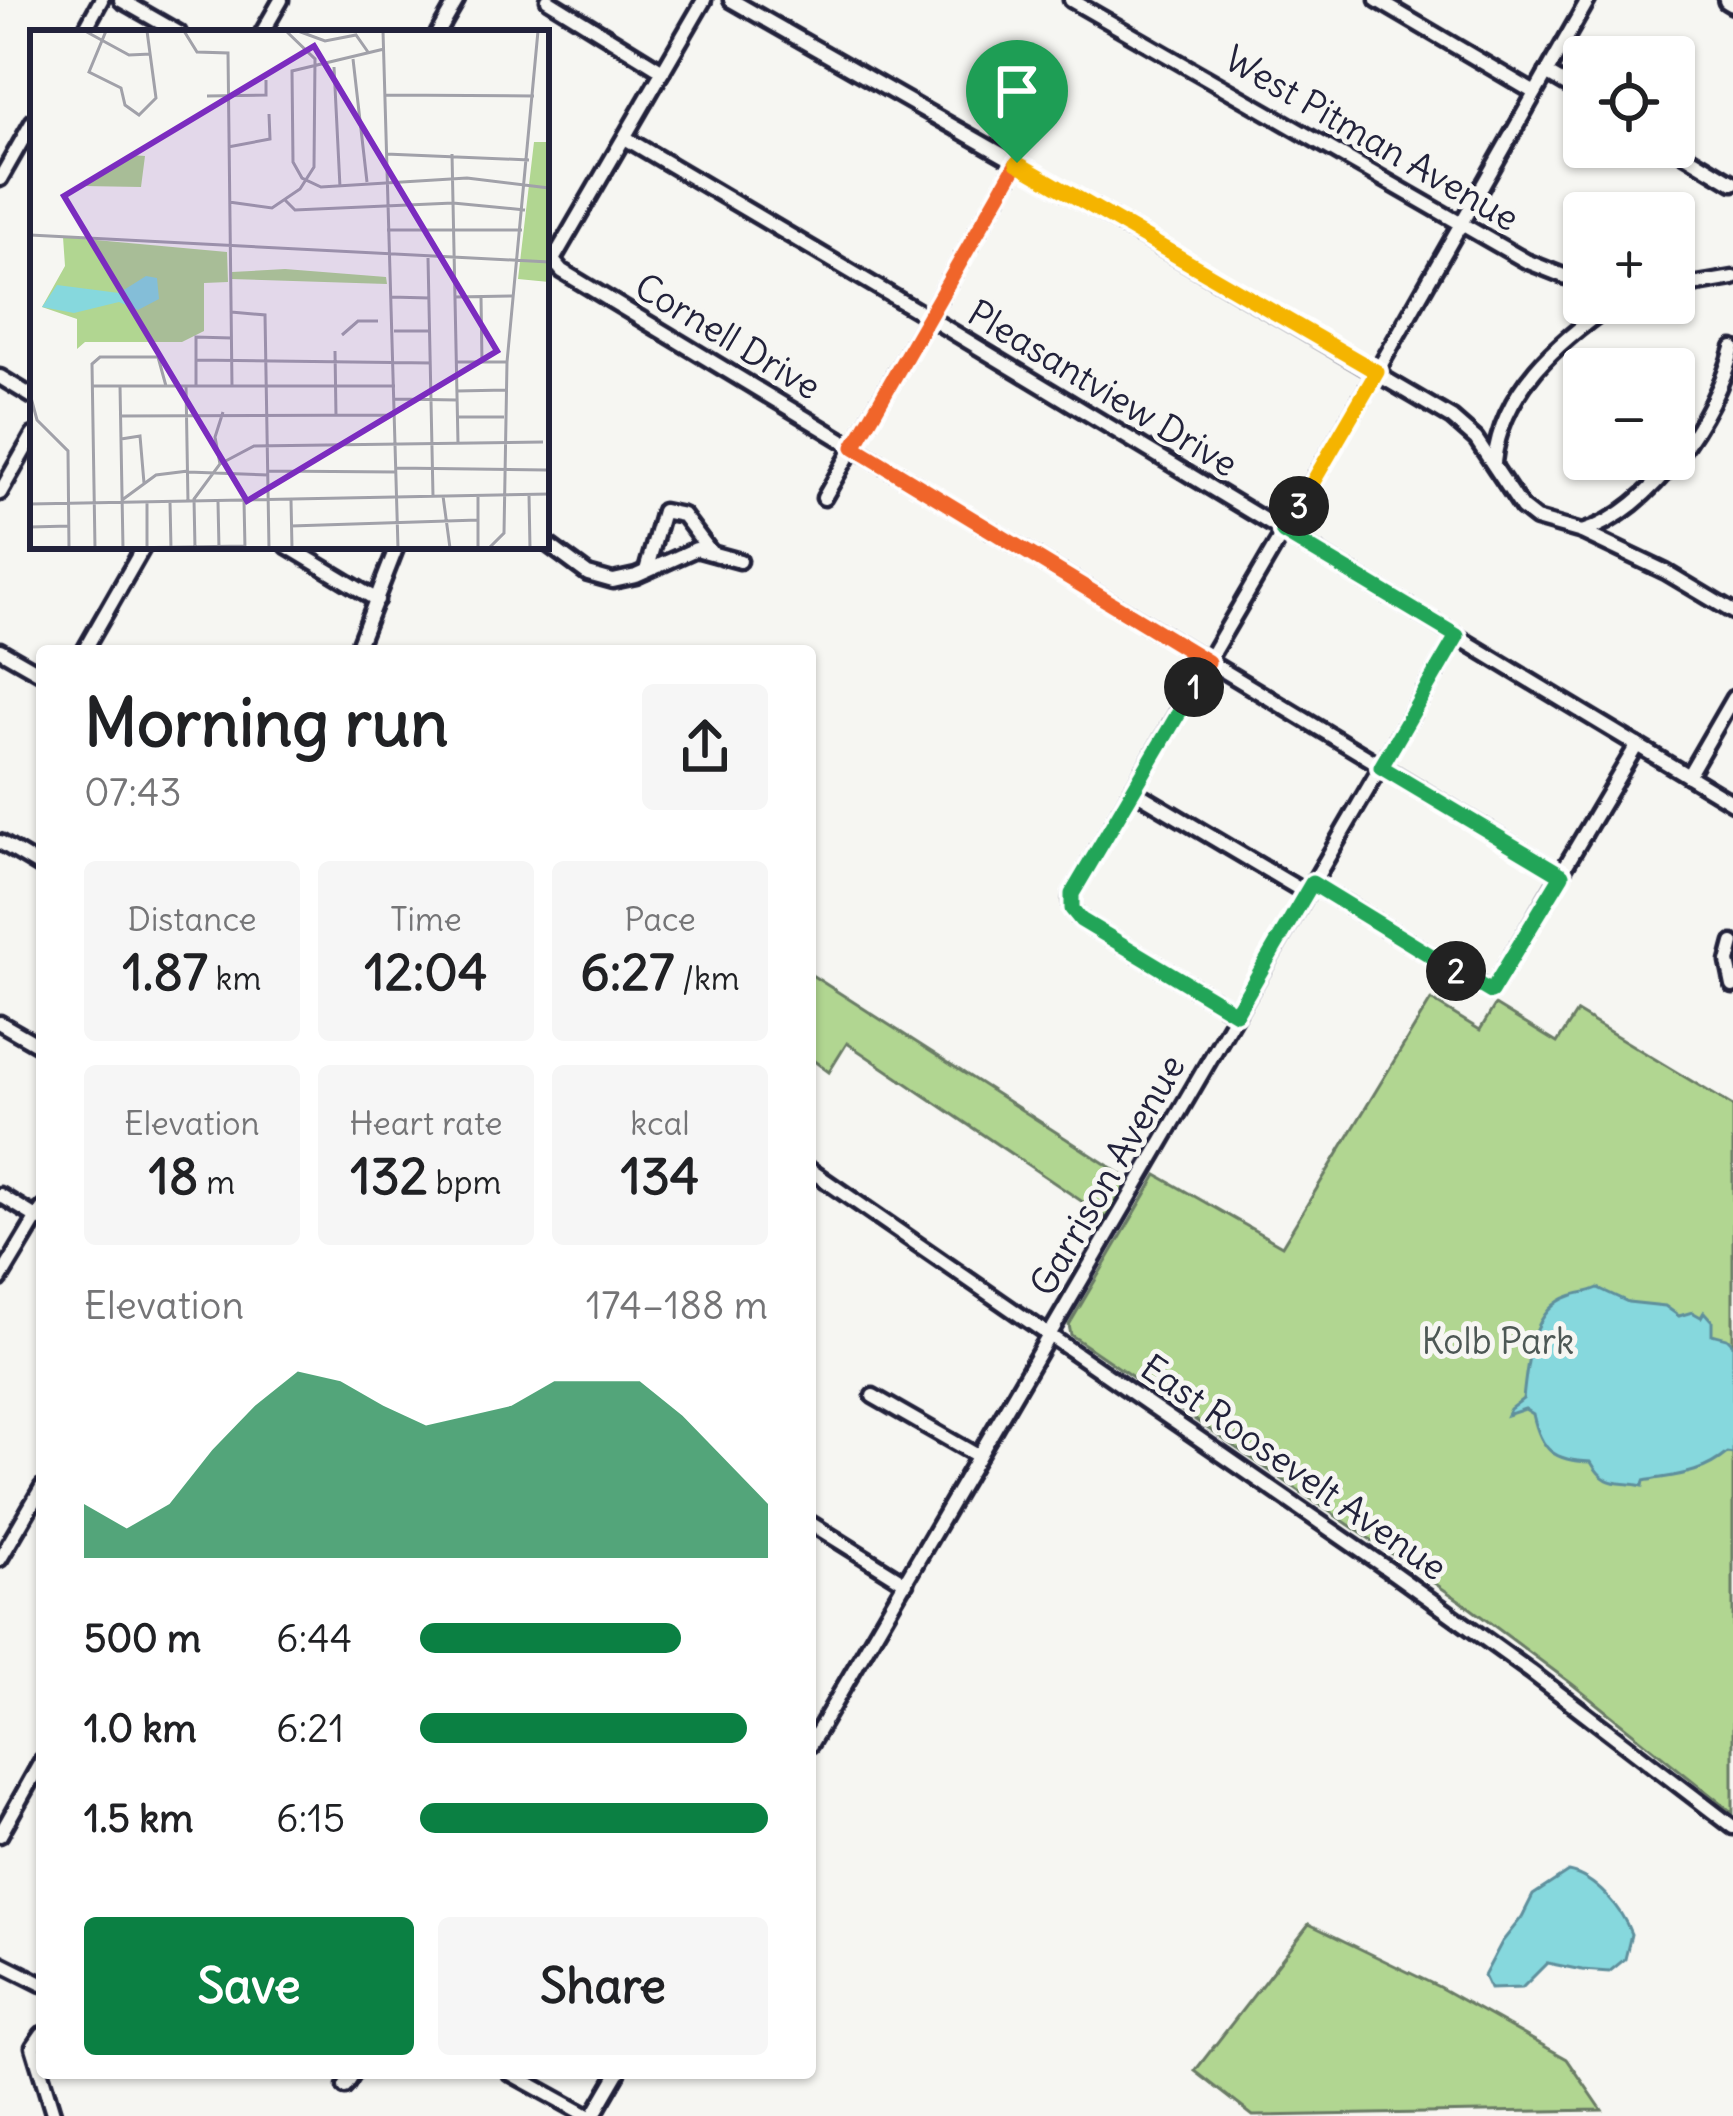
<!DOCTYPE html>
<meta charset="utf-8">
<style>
:root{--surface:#fff;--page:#f6f6f6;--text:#202124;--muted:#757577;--accent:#0b8043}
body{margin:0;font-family:Delius,sans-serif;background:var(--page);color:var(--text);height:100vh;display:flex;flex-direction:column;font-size:45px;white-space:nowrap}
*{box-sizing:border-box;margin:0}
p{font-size:39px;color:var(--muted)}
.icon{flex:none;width:66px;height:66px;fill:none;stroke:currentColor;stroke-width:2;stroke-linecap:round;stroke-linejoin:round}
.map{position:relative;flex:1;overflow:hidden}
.drawer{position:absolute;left:36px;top:645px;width:780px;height:1434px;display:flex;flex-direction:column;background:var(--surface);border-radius:12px;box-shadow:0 3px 9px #0004}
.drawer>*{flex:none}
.tools{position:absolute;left:1563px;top:36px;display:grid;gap:24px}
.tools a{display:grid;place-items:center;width:132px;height:132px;border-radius:12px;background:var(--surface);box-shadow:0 3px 9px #0004;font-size:60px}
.pin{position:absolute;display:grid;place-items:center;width:102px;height:102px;color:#fff;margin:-123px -51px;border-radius:50% 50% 50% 0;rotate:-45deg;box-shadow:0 0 12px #0007}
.pin .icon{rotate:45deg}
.km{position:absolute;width:60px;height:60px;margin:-30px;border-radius:50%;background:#222;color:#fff;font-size:33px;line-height:60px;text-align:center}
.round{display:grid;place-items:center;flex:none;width:126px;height:126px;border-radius:12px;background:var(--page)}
.head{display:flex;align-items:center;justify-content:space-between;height:204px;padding:0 48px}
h1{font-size:66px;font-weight:800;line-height:90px}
.stats{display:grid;grid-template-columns:repeat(3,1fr);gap:18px;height:204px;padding:12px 48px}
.stats div{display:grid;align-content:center;border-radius:12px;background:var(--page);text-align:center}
.stats b{font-size:51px;font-weight:800}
.stats small{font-size:33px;font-weight:400}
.stats p{font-size:33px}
.chart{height:336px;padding:24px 48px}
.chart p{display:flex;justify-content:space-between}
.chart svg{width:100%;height:216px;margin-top:12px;fill:var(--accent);opacity:.7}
.primary-button{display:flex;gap:24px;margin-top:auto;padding:24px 48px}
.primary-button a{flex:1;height:138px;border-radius:12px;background:var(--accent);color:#fff;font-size:48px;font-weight:800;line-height:138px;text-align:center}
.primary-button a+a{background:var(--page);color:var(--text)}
ul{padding:0 48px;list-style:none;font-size:39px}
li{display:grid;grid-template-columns:192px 144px 1fr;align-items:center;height:90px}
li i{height:30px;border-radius:15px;background:var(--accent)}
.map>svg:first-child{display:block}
.green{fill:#b1d691;stroke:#6a7c66;stroke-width:3}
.water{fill:#86d8dd;stroke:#5e8f9c;stroke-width:3}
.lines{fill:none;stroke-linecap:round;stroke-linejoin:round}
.street-casing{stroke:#22223b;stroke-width:21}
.secondary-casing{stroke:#22223b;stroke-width:26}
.street{stroke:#f6f6f2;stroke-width:12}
.secondary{stroke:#f6f6f2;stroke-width:16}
.split-1-casing{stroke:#fff;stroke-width:24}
.split-2-casing{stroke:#fff;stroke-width:24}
.split-3-casing{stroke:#fff;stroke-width:24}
.split-4-casing{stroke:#fff;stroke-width:24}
.split-1{stroke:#f0652b;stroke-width:15}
.split-2{stroke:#22a559;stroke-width:15}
.split-3{stroke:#22a559;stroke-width:15}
.split-4{stroke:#f5b400;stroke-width:15}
.labels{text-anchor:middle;stroke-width:10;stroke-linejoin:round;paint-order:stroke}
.street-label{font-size:36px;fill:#22223b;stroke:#f6f6f2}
.park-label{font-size:36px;fill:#4d5855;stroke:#f6f6f2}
.inset-road{fill:none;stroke:#a1a1a9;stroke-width:3}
.view{fill:#7b2cbf;fill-opacity:0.15;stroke:#7b2cbf;stroke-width:6}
.inset-edge{fill:none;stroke:#22223b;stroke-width:6}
</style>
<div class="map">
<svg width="1733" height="2116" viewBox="0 0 1733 2116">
<rect width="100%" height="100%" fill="#f6f6f2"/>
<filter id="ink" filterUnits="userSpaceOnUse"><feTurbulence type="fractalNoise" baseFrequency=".00833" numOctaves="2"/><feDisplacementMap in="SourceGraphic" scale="24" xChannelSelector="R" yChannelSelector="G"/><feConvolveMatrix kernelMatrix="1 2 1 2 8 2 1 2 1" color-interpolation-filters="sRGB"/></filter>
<g filter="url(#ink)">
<g class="green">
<path d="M810,974l322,207 -24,38 -261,-176 -18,29 -19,-14z"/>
<path d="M1431,1000l49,30 15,-25 62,38 20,-31 156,94v707l-161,-129 -110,-82 -391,-267 -2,-10 88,-150 125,71z"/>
<path d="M1309,1924l130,63 128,72 35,51 -349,6 -58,-45z"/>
</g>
<g class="water">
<path d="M1598,1288l30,14 37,4 14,10 13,-4 9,5 3,-5 8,9v13l15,4 6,6v110l-6,-1c-26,22 -52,22 -83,28l-1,5c-25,-6 -36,4 -52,-24 -37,-1 -50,-11 -58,-48l-8,-5 -18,6 3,-6 13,-10c4,-34 7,-90 47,-103 10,-4 18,-3 28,-8z"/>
<path d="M1568,1872c27,5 54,37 63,62l-6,25 -16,13 -27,-2 -35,-7 -25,25 -32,1 -6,-13 18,-34 20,-25 11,-22z"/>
</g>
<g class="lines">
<g class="street-casing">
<g id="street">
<path d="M121,0l58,33"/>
<path d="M548,0l115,71"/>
<path d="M731,0l286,163 435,255 24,21 46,69 14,11 46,13 84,40 67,40"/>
<path d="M1071,0l455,261 58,23"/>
<path d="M1377,0l158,93"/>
<path d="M83,33l18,-33"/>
<path d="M262,33l19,-33"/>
<path d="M438,33l19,-33"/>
<path d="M1546,73l38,22"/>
<path d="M625,138l303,179 805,486"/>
<path d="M1673,147l60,36"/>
<path d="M0,179l33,-58"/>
<path d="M546,252l16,19 1000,604"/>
<path d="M546,272l158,-272"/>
<path d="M1674,288l59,-10"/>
<path d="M0,377l33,20"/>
<path d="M1494,462c8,-72 63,-120 120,-159"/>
<path d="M0,493l33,-58"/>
<path d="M824,498l193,-335"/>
<path d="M1582,532c70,-21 133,-116 151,-184"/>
<path d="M546,543l42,31 25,7 23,-5 60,-27 44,12"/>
<path d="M287,546l90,54"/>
<path d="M646,571l17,-60 20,4 27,36"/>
<path d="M0,650l42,24"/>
<path d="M84,651l60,-105"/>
<path d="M356,651l41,-105"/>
<path d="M1688,776l45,-78"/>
<path d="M1134,791l172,102"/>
<path d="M0,842l42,25"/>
<path d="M1312,883l179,109 146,-247"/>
<path d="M1733,943l-5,19 5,24"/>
<path d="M1236,1013l-155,-93c-8,-9 -12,-15 -9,-26l311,-533 205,-361"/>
<path d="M0,1023l42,24"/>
<path d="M810,1170l582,402 139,100 202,155"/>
<path d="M0,1195l41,25"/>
<path d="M0,1279l42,-70"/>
<path d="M873,1396l105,60"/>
<path d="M810,1523l96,60"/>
<path d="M0,1559l42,-72"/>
<path d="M810,1745l647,-1109"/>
<path d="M0,1835l42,-75"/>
<path d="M0,1963l42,21"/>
<path d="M42,2034l-9,13 21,69"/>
<path d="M510,2073l78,43"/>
<path d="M345,2087l9,-14"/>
<path d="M593,2116l25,-43"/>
</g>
</g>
<g class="secondary-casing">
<path id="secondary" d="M1728,0l5,3"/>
</g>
<use href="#street" class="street"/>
<use href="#secondary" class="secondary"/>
</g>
</g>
<g class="lines" filter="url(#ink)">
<g class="split-1-casing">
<path id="split-1" d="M1017,163l-163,284 354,215 -14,25"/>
</g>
<g class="split-2-casing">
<path id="split-2" d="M1194,687l-122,207v15l9,11 155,93 76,-130 144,88"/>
</g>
<g class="split-3-casing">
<path id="split-3" d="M1299,506l-16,26 174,104 -76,131 181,108 -71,117 -35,-21"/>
</g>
<g class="split-4-casing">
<path id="split-4" d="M1017,163l360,209 -78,134"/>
</g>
<use href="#split-1" class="split-1"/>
<use href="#split-2" class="split-2"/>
<use href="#split-3" class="split-3"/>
<use href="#split-4" class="split-4"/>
</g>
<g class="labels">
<g class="street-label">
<text transform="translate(1372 138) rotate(30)" y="13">West Pitman Avenue</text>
<text transform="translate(728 336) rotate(31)" y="13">Cornell Drive</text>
<text transform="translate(1103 388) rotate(31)" y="13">Pleasantview Drive</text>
<text transform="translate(1107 1175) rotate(-60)" y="13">Garrison Avenue</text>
<text transform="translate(1294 1467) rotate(35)" y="13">East Roosevelt Avenue</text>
</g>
<g class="park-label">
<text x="1498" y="1354">Kolb Park</text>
</g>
</g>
<g transform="translate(30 30)">
<rect width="519" height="519" fill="#f6f6f2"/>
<path d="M504,112h15v140l-31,-3zM102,125l13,1 -4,31 -58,-1zM33,207l164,15 1,30 -24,1v48l-22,11h-97l-8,7v-30l-35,-12 23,-41zM255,239l101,8 1,7 -156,-5 1,-7z" fill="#b1d691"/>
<path d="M116,246l11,2 2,21 -21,11 -19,-8 -45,11 -32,-6 15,-22 62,8z" fill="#86d8dd"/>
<path class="inset-road" d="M55,1l44,24 22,-1M76,1l-17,41 32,16 4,17 14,10 17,-17 -9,-67M154,1l13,21 31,1 4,333M268,1l27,10 31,-6 12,17M353,1l15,517M354,19l-92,22 1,91 9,16 19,9 146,-9 82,10M323,29l14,123M304,37l6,120M355,65l149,1M177,66l59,-1v-15M198,117l42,-8 -1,-25M356,124l143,6M422,124l6,289M255,170l10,10 158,-7 72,7M199,172l43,6 28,-19 14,-22 1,-108 -29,-28M357,200h135M0,205l519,27M398,228l5,238M361,267l38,1M425,267l59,-1M451,267l1,65M201,282l34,3 4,233M364,301h36M312,305l16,-14h20M305,321l1,65M166,330l235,3M426,332h51M62,356h303M90,356l3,162M156,356l2,116M166,356v-49l35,1M519,357v91M427,361l49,-1M0,364l7,26 31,31 1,97M365,369l62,1M91,386l274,-1M427,387h47M91,409l19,-3 4,47M190,434l34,-18 289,-4M367,438l149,2M238,441l129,1M158,442l80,3M499,465l1,53M413,466l7,52M92,470l34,-25 32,-4M261,470l1,48M214,471l1,47M140,472l1,46M188,472l1,46M117,473v45M0,474l519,-10M261,496l187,-6M0,497l39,-1M65,518l-3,-184 8,-7h58l8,29M93,518l122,-2M165,518l-1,-49 26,-35 -5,-27 8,-25M448,518v-53M459,518l15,-15 3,-171 31,-331"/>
<path class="view" d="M284,16l183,305 -250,150 -183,-305z"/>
<rect width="519" height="519" class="inset-edge"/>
</g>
</svg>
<div class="tools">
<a><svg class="icon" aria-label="locate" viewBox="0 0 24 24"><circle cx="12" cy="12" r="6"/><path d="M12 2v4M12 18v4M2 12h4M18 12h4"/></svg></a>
<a>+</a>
<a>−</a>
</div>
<div class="pin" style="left:1017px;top:163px;background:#1e9e55"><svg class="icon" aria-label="arrive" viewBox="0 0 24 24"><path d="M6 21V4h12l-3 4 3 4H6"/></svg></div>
<b class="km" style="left:1194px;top:687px">1</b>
<b class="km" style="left:1456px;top:971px">2</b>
<b class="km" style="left:1299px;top:506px">3</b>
<section class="drawer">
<div class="head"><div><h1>Morning run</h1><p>07:43</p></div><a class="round"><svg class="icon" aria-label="share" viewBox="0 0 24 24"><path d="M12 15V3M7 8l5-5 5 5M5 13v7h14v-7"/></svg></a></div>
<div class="stats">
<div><p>Distance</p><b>1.87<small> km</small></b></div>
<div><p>Time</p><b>12:04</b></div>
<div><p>Pace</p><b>6:27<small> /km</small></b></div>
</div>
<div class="stats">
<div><p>Elevation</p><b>18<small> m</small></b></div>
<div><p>Heart rate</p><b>132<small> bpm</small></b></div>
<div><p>kcal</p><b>134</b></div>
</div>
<div class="chart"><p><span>Elevation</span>174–188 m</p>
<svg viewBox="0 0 160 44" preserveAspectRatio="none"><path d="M0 44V33L10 38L20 33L30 22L40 13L50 6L60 8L70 13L80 17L90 15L100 13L110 8L120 8L130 8L140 15L150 24L160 33V44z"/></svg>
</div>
<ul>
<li><b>500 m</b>6:44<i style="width:75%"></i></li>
<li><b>1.0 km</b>6:21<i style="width:94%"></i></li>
<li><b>1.5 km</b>6:15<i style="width:100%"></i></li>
</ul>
<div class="primary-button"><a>Save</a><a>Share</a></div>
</section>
</div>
